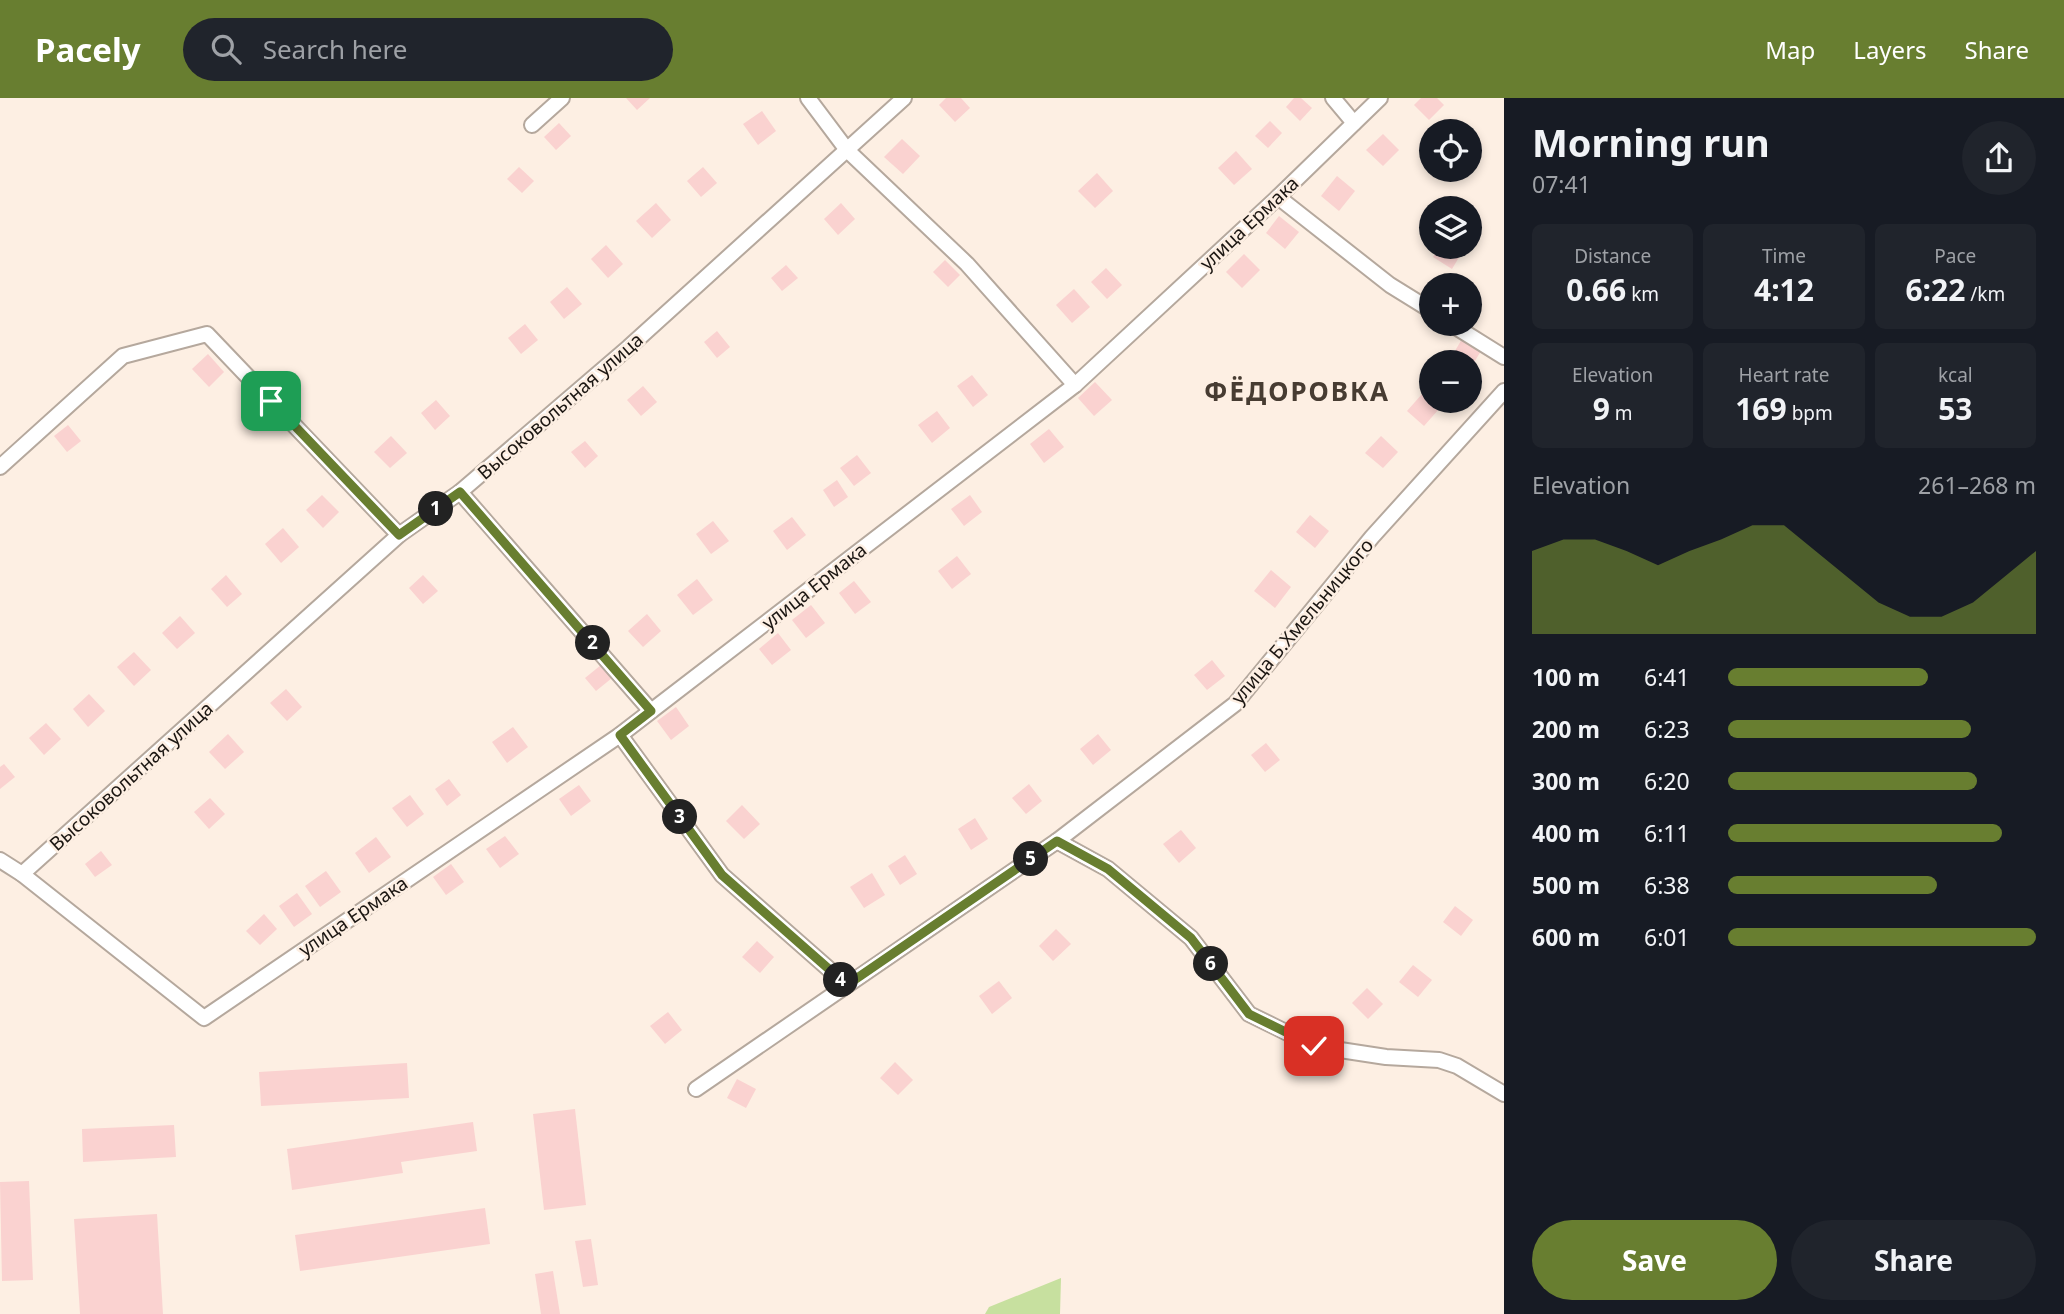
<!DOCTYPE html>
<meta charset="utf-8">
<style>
:root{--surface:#171b24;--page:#20242c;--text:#f1f3f6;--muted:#9ea1a6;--accent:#687e30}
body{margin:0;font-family:"Noto Sans",sans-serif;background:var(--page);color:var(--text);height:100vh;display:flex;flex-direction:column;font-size:26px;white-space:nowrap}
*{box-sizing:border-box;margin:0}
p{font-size:23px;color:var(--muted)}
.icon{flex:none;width:38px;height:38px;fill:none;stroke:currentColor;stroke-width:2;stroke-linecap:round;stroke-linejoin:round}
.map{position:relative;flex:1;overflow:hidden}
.panel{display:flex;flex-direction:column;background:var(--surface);width:560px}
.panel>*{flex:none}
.controls{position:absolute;left:1419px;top:21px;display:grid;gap:14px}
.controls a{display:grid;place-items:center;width:63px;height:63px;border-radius:50%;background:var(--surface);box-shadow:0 4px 10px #0003;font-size:35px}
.pin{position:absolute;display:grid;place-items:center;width:60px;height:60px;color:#fff;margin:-30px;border-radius:14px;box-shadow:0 4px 10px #0006}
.km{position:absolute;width:35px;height:35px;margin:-18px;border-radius:50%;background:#222;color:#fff;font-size:19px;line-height:35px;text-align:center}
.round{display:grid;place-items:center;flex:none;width:74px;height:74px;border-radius:37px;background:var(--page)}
.head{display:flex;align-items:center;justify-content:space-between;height:119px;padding:0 28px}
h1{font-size:38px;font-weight:700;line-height:52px}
.stats{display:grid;grid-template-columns:repeat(3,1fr);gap:10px;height:119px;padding:7px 28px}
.stats div{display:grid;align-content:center;border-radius:10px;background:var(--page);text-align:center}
.stats b{font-size:30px;font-weight:700}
.stats small{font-size:19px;font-weight:400}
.stats p{font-size:19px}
.chart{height:196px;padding:14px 28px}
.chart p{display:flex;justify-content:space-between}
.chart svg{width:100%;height:126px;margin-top:7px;fill:var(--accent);opacity:.7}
.primary-button{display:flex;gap:14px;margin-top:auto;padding:14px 28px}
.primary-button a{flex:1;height:80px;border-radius:42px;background:var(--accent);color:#fff;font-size:28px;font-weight:700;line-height:80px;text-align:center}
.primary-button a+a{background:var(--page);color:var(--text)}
ul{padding:0 28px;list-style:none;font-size:23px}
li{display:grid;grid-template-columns:112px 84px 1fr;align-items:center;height:52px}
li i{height:18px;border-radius:9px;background:var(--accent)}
header{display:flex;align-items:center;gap:42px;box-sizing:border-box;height:98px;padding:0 35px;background:var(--accent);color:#fff}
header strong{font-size:33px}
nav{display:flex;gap:38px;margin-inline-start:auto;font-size:24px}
.search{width:490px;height:63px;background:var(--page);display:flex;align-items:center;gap:18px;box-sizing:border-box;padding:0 24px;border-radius:38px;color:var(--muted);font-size:26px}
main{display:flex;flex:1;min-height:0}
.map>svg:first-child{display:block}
.green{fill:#c7e09f}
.building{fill:#fad2d0}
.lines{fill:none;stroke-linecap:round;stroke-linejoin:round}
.minor-casing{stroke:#b5a89d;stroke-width:18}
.minor{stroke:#fff;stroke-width:14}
.route-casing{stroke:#fff;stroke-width:14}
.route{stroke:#687e30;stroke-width:9}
.labels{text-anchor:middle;stroke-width:5;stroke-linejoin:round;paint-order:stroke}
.street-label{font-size:19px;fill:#1b1612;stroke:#fdefe3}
.district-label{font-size:26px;font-weight:bold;letter-spacing:2px;fill:#473c32;stroke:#fdefe3}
</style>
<header>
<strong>Pacely</strong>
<div class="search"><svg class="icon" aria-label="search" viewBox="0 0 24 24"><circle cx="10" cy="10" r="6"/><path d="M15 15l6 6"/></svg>Search here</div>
<nav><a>Map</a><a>Layers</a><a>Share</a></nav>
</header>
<main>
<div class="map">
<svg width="1504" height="1216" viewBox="0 0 1504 1216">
<rect width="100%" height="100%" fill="#fdefe3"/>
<path class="green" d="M1061,1180l-1,36h-75l4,-7z"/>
<g class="building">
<path d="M626,0h24l-13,12z"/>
<path d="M946,0h15l9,10 -15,14 -16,-17z"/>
<path d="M1294,0h7l11,10 -12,13 -14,-14z"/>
<path d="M1421,0h16l7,7 -15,15 -15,-15z"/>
<path d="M762,13l14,20 -18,14 -15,-21z"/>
<path d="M1270,23l12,12 -14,15 -13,-12z"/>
<path d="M559,25l12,13 -15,14 -12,-13z"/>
<path d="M1383,36l16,16 -16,16 -17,-16z"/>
<path d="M902,41l18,17 -17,18 -19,-17z"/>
<path d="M1236,53l16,18 -18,16 -16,-17z"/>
<path d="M519,69l15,14 -12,12 -15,-14z"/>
<path d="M703,69l14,16 -16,14 -14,-16z"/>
<path d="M1097,75l16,18 -18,17 -17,-17z"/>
<path d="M1337,78l18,15 -16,20 -18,-15z"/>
<path d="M656,105l15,17 -19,18 -16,-17z"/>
<path d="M841,105l14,16 -17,16 -14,-16z"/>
<path d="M1279,118l20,16 -14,17 -19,-16z"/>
<path d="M606,147l17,19 -15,14 -17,-19z"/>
<path d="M1439,149l25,2 -12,20 -19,-12z"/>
<path d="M1244,156l16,16 -18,18 -16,-16z"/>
<path d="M945,162l15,15 -12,12 -15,-15z"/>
<path d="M786,167l12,13 -16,13 -11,-13z"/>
<path d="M1106,170l16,17 -15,14 -16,-17z"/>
<path d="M567,189l15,17 -18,15 -14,-17z"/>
<path d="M1074,191l16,18 -18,16 -16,-18z"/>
<path d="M525,226l13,16 -17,14 -13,-16z"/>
<path d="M717,233l13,16 -13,11 -13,-16z"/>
<path d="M1462,241l19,12 -11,18v-7l-21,-1z"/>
<path d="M208,256l16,18 -15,15 -17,-18z"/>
<path d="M972,277l16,20 -15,12 -16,-21z"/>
<path d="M1095,284l17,18 -18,16 -16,-18z"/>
<path d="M643,288l14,16 -16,14 -14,-16z"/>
<path d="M1422,296l17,15 -15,17 -17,-15z"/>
<path d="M436,302l14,16 -15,14 -14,-17z"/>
<path d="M937,313l13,17 -18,15 -14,-18z"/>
<path d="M68,327l13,16 -14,11 -13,-16z"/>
<path d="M1049,331l15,18 -20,16 -14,-19z"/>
<path d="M391,338l16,17 -17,15 -16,-16z"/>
<path d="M1381,338l17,16 -15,16 -18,-15z"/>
<path d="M585,343l13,15 -13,12 -14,-16z"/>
<path d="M857,357l14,18 -17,13 -14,-18z"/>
<path d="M837,382l11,17 -14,10 -11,-17z"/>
<path d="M322,397l17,17 -16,16 -17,-18z"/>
<path d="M970,397l12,17 -18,14 -13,-17z"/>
<path d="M1310,417l19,16 -14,17 -19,-16z"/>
<path d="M792,419l14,18 -19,15 -14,-19z"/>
<path d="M713,423l16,20 -18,13 -15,-20z"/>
<path d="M283,430l16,19 -18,16 -16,-19z"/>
<path d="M957,458l14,18 -19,15 -14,-18z"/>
<path d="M1271,472l20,17 -16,21 -21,-17z"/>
<path d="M226,477l16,19 -15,13 -16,-18z"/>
<path d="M423,477l15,16 -15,13 -14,-16z"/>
<path d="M697,481l16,21 -20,15 -16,-20z"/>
<path d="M854,483l17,21 -16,12 -16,-21z"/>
<path d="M811,507l14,18 -19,15 -14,-18z"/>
<path d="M647,516l14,17 -18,16 -15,-16z"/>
<path d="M180,518l15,17 -18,16 -15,-16z"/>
<path d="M778,535l13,17 -19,15 -13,-16z"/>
<path d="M134,554l17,18 -17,16 -17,-19z"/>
<path d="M1212,562l13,16 -18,14 -13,-15z"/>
<path d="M601,567l11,13 -16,13 -11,-13z"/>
<path d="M286,591l16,18 -15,14 -17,-18z"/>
<path d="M89,596l16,17 -17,16 -15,-18z"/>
<path d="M676,609l13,19 -18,14 -14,-19z"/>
<path d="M46,625l15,16 -17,16 -15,-17z"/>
<path d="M513,629l15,20 -21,16 -15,-21z"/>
<path d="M228,636l16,18 -19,17 -16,-17z"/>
<path d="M1098,636l13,16 -18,15 -13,-16z"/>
<path d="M1266,645l14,17 -15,12 -14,-17z"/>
<path d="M4,666l11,13 -15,12v-22z"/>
<path d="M449,681l12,16 -14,11 -12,-17z"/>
<path d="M1029,686l13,17 -16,13 -14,-16z"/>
<path d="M579,687l12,16 -20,15 -12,-17z"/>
<path d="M410,697l14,19 -17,13 -15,-19z"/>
<path d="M210,700l15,16 -16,15 -15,-17z"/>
<path d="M742,707l18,19 -16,15 -18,-18z"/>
<path d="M975,720l13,21 -17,11 -13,-21z"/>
<path d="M1181,732l15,18 -17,15 -16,-19z"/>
<path d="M505,738l14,18 -19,14 -14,-19z"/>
<path d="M376,739l15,20 -22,16 -14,-20z"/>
<path d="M101,753l11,14 -17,12 -10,-13z"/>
<path d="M905,757l12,19 -17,11 -12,-19z"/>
<path d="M451,766l13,18 -18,13 -13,-18z"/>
<path d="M326,773l15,21 -21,15 -15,-21z"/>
<path d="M872,775l13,22 -21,13 -14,-21z"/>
<path d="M297,795l15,21 -18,13 -15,-21z"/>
<path d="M1455,808l18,14 -12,16 -18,-14z"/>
<path d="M264,816l13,15 -17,16 -14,-14z"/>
<path d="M1056,831l15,15 -18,17 -14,-15z"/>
<path d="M757,843l17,16 -14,16 -18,-16z"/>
<path d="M1413,867l19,15 -14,17 -19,-15z"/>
<path d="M999,883l13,17 -20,16 -13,-18z"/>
<path d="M1367,890l16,16 -15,15 -16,-16z"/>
<path d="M668,914l14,18 -17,14 -15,-18z"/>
<path d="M895,964l18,18 -15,15 -18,-17z"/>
<path d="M407,965l2,35 -148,8 -2,-34z"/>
<path d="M737,981l19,10 -10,19 -19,-10z"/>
<path d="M575,1011l11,96 -42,5 -11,-96z"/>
<path d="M473,1024l4,29 -76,11 2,11 -111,17 -5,-41z"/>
<path d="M174,1027l2,32 -93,5 -1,-33z"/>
<path d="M29,1083l4,99 -31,1 -2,-99z"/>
<path d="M485,1110l5,36 -190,27 -5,-36z"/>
<path d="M157,1116l6,100h-83l-6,-95z"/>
<path d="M591,1141l7,46 -15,2 -8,-46z"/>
<path d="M553,1173l7,43h-19l-6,-40z"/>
</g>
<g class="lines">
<g class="minor-casing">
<g id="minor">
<path d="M808,0l39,52 120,114 108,121"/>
<path d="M1333,0l21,25"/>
<path d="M532,27l30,-27"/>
<path d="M1278,99l112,88 42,26"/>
<path d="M1451,226l53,33"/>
<path d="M0,369l123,-111 84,-22 192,201"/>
<path d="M460,394l191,219"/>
<path d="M620,637l102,140 125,110"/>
<path d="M1057,743l51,28 83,69 58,76 65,32 72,11 53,3 18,6 47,28"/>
<path d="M0,762l22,14 182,144 416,-283 455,-350 203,-188 102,-99"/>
<path d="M22,776l377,-339 61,-43 169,-145 275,-249"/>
<path d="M696,991l361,-248 178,-137 137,-167 132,-146"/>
</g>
</g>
<use href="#minor" class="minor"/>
</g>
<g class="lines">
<g class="route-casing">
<path id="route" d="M271,303l128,134 61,-43 191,219 -31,24 102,140 125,110 210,-144 51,28 83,69 58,76 65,32"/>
</g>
<use href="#route" class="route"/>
</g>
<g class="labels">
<g class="street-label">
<text transform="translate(1249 125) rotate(-43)" y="7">улица Ермака</text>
<text transform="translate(560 308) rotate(-41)" y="7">Высоковольтная улица</text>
<text transform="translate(814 488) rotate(-38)" y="7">улица Ермака</text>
<text transform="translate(1302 523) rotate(-50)" y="7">улица Б.Хмельницкого</text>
<text transform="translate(131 678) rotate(-42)" y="7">Высоковольтная улица</text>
<text transform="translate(353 818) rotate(-34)" y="7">улица Ермака</text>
</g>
<g class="district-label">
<text x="1297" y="303">ФЁДОРОВКА</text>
</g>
</g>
</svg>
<div class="controls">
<a><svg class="icon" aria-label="locate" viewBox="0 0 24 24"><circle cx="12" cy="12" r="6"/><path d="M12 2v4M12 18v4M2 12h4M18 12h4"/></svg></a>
<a><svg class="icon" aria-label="layers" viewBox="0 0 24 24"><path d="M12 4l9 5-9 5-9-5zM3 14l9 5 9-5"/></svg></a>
<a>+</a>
<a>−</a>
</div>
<div class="pin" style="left:271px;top:303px;background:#1e9e55"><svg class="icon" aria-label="arrive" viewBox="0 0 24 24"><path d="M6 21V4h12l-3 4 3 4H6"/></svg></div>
<div class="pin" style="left:1314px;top:948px;background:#d93025"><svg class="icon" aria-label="check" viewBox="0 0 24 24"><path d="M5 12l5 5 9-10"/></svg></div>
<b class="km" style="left:436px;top:411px">1</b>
<b class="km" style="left:593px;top:545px">2</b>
<b class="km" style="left:680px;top:719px">3</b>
<b class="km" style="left:841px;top:882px">4</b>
<b class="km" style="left:1031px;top:761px">5</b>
<b class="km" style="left:1211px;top:866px">6</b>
</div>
<section class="panel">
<div class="head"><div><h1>Morning run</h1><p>07:41</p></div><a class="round"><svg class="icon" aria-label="share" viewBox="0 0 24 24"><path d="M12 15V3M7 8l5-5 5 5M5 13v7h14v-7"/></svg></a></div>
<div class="stats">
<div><p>Distance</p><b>0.66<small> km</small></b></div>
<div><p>Time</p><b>4:12</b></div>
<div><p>Pace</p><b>6:22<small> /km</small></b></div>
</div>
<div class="stats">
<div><p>Elevation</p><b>9<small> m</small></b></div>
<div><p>Heart rate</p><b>169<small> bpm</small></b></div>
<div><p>kcal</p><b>53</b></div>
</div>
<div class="chart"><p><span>Elevation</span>261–268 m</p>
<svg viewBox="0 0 160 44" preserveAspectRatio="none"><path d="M0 44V15L10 11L20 11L30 15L40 20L50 15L60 11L70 6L80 6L90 15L100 24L110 33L120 38L130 38L140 33L150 24L160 15V44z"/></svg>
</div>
<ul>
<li><b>100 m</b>6:41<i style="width:65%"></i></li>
<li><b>200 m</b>6:23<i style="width:79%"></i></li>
<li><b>300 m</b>6:20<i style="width:81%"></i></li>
<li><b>400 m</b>6:11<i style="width:89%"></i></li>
<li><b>500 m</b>6:38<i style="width:68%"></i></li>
<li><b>600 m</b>6:01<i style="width:100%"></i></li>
</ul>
<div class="primary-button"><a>Save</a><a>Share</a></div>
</section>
</main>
